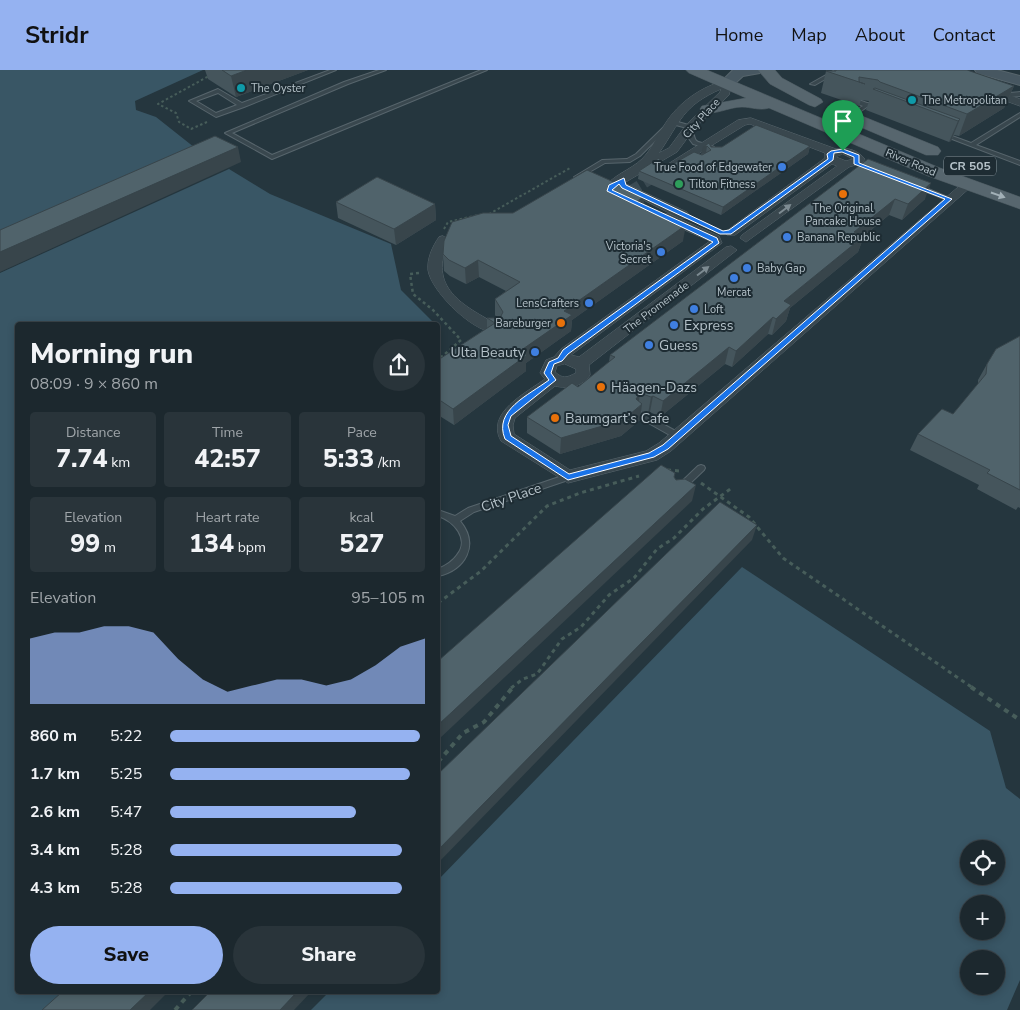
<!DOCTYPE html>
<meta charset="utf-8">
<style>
:root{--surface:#1c282e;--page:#29343a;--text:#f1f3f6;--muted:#a0a6aa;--line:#3a444a;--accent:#95b2f1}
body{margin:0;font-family:"Nunito Sans",sans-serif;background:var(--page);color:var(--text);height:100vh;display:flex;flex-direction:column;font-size:19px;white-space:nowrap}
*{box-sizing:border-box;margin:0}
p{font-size:16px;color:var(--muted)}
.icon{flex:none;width:28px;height:28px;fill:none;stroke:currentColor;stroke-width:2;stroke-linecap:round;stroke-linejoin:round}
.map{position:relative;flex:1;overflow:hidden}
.drawer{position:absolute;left:15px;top:252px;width:425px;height:672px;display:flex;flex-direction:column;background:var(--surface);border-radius:5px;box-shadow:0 2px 8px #0003,0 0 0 1px var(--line)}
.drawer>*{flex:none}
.tools{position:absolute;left:960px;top:770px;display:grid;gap:10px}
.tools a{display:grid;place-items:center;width:45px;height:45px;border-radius:50%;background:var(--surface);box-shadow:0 2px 8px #0003,0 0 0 1px var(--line);font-size:25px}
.pin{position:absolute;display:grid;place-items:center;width:42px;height:42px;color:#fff;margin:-51px -21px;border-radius:50% 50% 50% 0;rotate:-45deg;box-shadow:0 0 5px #0007}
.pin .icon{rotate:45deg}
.round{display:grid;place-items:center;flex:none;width:52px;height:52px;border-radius:26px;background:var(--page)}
.head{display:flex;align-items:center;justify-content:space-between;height:85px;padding:0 15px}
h1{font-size:28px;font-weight:800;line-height:38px}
.figures{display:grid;grid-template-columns:repeat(3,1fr);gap:8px;height:85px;padding:5px 15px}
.figures div{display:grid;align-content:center;border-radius:5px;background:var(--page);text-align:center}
.figures b{font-size:25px;font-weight:800}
.figures small{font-size:14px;font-weight:400}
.figures p{font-size:14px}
.chart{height:140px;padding:10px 15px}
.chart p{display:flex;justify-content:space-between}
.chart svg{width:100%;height:90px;margin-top:5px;fill:var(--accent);opacity:.7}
.cta{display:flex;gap:10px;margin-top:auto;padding:10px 15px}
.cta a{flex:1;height:58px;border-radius:30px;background:var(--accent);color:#111;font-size:20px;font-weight:800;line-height:58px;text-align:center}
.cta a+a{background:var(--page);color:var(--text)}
ul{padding:0 15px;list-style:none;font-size:16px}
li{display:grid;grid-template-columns:80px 60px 1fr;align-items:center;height:38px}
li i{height:12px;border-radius:6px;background:var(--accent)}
header{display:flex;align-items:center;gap:30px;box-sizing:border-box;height:70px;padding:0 25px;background:var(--accent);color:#111}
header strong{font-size:24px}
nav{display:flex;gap:28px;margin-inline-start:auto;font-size:18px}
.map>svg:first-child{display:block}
.water{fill:#395665;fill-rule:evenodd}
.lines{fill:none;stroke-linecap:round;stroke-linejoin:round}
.street-tunnel{stroke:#3b4b53;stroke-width:11;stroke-dasharray:11 5.5;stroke-linecap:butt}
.lane-casing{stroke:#57656c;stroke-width:2}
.street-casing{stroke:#57656c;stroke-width:1}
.secondary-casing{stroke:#57656c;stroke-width:2}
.primary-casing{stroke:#45535a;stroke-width:1}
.path-far3{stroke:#475d5a;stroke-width:2;stroke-dasharray:2.5 2.5;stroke-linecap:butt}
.path-far2{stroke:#475d5a;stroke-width:2.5;stroke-dasharray:3 3;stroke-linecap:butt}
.path-far1{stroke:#475d5a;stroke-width:3;stroke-dasharray:4 4;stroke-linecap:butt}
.path{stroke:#475d5a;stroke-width:4;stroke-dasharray:5 5;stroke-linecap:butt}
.lane{fill:#39474e;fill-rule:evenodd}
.street{fill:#39474e;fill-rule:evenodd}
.secondary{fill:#475761;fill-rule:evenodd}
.primary{fill:#57666e;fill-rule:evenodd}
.wall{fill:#45555c}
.shaded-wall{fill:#38454b}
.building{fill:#50636b;stroke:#38454b}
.oneway{fill:#a2b0b7}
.oneway2{fill:#7d8b92}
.route{fill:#1a73e8;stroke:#fff;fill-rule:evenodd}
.culture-dot{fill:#0f9aa8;stroke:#1e2c33;stroke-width:2}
.shop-dot{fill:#3f7fe0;stroke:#1e2c33;stroke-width:2}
.leisure-dot{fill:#2e9e5b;stroke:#1e2c33;stroke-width:2}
.food-dot{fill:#e8710a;stroke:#1e2c33;stroke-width:2}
.labels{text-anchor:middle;stroke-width:4;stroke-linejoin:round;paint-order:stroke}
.far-poi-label{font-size:11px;fill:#b5c2c9;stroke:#1e2c33;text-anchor:start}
.far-street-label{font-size:11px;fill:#b5c2c9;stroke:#1e2c33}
.shield{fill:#1e2c33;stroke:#88959c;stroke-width:1}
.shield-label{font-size:12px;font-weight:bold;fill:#b5c2c9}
.poi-label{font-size:14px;fill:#b5c2c9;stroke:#1e2c33;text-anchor:start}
.street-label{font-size:14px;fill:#b5c2c9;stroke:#1e2c33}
</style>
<header>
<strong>Stridr</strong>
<nav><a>Home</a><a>Map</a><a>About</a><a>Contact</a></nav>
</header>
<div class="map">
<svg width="1020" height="940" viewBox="0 0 1020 940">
<rect width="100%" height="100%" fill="#25363e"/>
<g class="water">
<path d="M0,0h203l-68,31 1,9 20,7 48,38 -204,93z"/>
<path d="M229,99l41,25 121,50 10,46 35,35h-418v667l64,1 -19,17h-63v-737z"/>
<path d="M742,497l248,164 16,57 14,11v181l-13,30h-696l17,-17 110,-1v-112zM969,779h27v27h-27zM969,834h27v27h-27zM969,889h27v27h-27z"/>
</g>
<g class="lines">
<path class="street-tunnel" d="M616,130l49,-30"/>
<g class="lane-casing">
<g id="lane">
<path d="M330,0h6l-92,37 -28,10 -27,-16 29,-12 24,14zM218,23l19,12 -21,8 -20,-12z"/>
<path d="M379,0h7l-38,14 -116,49 40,22 209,-85h6l-215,89 -47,-26 119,-51z"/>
<path d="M835,0h6l-26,15 -5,-1z"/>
<path d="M1020,22v4l-21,2 -3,-2 3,-2z"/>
<path d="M856,29l11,4h4v2l11,5 -3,2 -12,-5 -15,10h-4v-2l15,-9 -9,-4v-2z"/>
<path d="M1020,43v4l-44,28 44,16v4l-81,-31 5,-1 27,10z"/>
<path d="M671,50l21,6c4,23 4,12 22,21l-3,2 -18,-5 -6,-8v-8l-15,-4 -32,32 -10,6 -25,1 -26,15 -5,-1 28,-17 25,-1 9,-5z"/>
<path d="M917,116h4l31,13 -5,1 -30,-12z"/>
<path d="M639,341l42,23 1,2 -1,2h-6l-39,-22 -1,-2z"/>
<path d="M701,395l3,1 1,2 -1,2 -22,21h-6l-1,-2 1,-2 22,-21z"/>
<path d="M568,404l4,3 -1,2 -97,33 -14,9c20,24 5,49 -22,55v-7c7,-3 14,-7 19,-14 13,-16 -3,-34 -19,-39v-6l17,6 13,-8z"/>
</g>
</g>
<g class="street-casing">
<g id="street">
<path d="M727,10l5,3 -3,12 -35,34 -17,23 -53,31 63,29 2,3 -2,3h-8l-61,-31 -2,2 7,3v6c-7,1 -16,-2 -20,-8 7,-14 28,-20 39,-31 10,-10 15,-23 23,-35 14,-22 37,-38 62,-44zM721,19l-1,3 -34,33 -17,23 -10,5c22,-32 23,-47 62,-64z"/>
<path d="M985,17l35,12v7l-39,-14 -1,-2z"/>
<path d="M751,48l85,31c12,-2 21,1 29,10l-3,4 -13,4 -103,75 -6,-4 2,-3 95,-69 -5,-2 -97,71h-8l-2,-3 100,-74v-5l-75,-29 -5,1 -75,46h-8l-2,-2 78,-49zM843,84l10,5 -7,2 -10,-4z"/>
<path d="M968,110l6,4 -2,2 -301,265 -14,9 -89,23 -67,-42c-16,-28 25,-48 44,-62l-5,-6 6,-13 8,-3 7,-8 149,-108 -49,-21 -2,-3 2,-3h8l50,22 3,7 -151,112 8,2 147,-110 5,-1 6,4 -148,115 1,10c-8,12 -22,14 -35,11l-40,32 -2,7 1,9 56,36 76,-19 13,-8 305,-261zM565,294l11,5v4c-10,5 -13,6 -21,-1l2,-6z"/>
<path d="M443,166l6,4c-22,48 13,65 51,86l2,3 -2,3c-22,6 -69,-40 -72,-62 -1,-11 4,-23 11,-33z"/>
</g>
</g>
<g class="secondary-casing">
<g id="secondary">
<path d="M733,0h29l-2,3 -17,3 -11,10h-10l-2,-3z"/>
<path d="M975,0h22l23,6v9l-43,-12z"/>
</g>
</g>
<g class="primary-casing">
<g id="primary">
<path d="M686,0h21l233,98 80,29v12l-92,-33 -159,-68c-9,3 -18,-1 -27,-1 -14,0 -27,9 -40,5l-2,-3 2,-3 44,-8 -57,-25z"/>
<path d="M758,0h17l7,8 39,21 2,3 -8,5 -6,-2 -39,-21z"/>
<path d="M857,44l81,33 3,4 -3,4h-12l-75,-32 -2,-4 2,-4z"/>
</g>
</g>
<g class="path-far3">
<path d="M207,52l-16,7 -12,-7 -3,-9 -18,-9 51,-28"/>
<path d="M489,144l81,-46"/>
<path d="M444,159l4,-7 30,-7"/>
</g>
<path class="path-far2" d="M419,203l-9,1 3,20 20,16 28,30 -23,20"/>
<g class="path-far1">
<path d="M667,400l13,1"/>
<path d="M701,413l48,34 34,41 190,130"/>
<path d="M438,533l43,-32 66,-65 33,-13 59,-17"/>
<path d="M511,618l12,-9 14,-5 25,-35 19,-12 28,-32 25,-17 23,-29 17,-11 29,-29 30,-22"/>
</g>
<g class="path">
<path d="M971,617l49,33"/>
<path d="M438,692l25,-29 21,-11 29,-35"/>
<path d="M175,940l16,-18"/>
</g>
<use href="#lane" class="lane"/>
<use href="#street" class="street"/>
<use href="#secondary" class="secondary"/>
<use href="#primary" class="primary"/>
</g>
<g class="wall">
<path d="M205,0h103l-72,27 -28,-18z"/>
<path d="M835,0h132l47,16 -10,22 -45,28 -5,-1 -3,6 -2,1 -83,-32 3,-9 -8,-1 -2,6 -38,-13 5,-22h9z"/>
<path d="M709,73l2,4 99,-1 -2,8 -87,61 -83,-36 1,-8 23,-7 9,1 30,-11z"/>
<path d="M868,89l57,40 -23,21 -13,-5 -25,21 -6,16 -68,56 -4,13 -14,14 -4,-1 -36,33 -7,-3 -65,53 -10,-5 -2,2 -7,-3 -1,9 -19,16 -61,18 -33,-21v-16l51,-30 31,-25 1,-7z"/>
<path d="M336,132l99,2 1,16 -40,25 -58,-27z"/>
<path d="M644,135l39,36 -111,79 -1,11 -45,32v8l-72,54 -16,-10v-55l49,-32v-10h10l-2,-3v-16l11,-8 -27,-14 -13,7 -16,-8 -6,-5 -1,-17 70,-41z"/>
<path d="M1020,266v172l-2,-1 -2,3 -39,-21 2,-4 -69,-35 8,-16 35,-20 25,-30v-4l9,-16z"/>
</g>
<g class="shaded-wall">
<path d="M247,0h61l-72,27 -5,-21z"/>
<path d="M1014,16l-10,22 -45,28 8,-22z"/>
<path d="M960,49l-9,22 -2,1 9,-21z"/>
<path d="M707,76l-1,7 -5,1 2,-7z"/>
<path d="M810,76l-2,8 -87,61 2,-8z"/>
<path d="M238,77l3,15 -241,110v-20z"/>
<path d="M931,113l-6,16 -23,21 6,-16z"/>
<path d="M645,126l-2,16 -7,-10z"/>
<path d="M895,129l-6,16 -40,33 5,-16z"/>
<path d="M435,134l1,16 -40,25 -2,-16z"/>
<path d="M686,155l-3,16 -111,79 -1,11 -45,32v8l-72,54 -1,-16 67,-58 44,-40z"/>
<path d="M864,166l-6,16 -68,56 -4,13 -14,14 4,-16 8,-18z"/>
<path d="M478,190l1,17 -13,7 -1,-16z"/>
<path d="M773,247l-5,17 -36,33 4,-16z"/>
<path d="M729,277l-4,17 -65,53 3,-16z"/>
<path d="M640,323l-2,15 4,-4 -2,16 -19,16 -61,18 1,-16 75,-39z"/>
<path d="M653,326l-3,16 -2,2 3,-17z"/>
<path d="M696,415l-4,16 -254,239v-15z"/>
<path d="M757,455l-5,15 -314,323v-13z"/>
<path d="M149,922h19l-18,18h-20z"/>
<path d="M297,922h14l-17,18h-14z"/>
</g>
<g class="building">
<path d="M222,0h25l-16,6z"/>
<path d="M836,0h131l47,16 -47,28 -87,-32 -2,-2 -19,-3v5l6,2 -39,-13h10z"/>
<path d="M875,18l85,31 -2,2 -85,-32z"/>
<path d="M756,55l54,21 -87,61 -84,-36 20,-13 3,6 9,1 23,-13 8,3 9,-5 -4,-4 -4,1 6,-4 2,4h11z"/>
<path d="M215,66l23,11 -238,105v-22z"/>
<path d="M868,89l63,24 -23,21 -13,-5 -41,33 10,4 -80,65 7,4 -15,14 -3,-2 -37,34 -7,-4 -66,54 -10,-5 -2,1 -11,-4 -4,6 6,5 -19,16 -62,18 -34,-21 45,-34 6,4 37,-30 -5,-2z"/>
<path d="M587,100l58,26 -9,6 50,23 -122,86 8,4 -52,36 7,4 -74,54 -15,-10v-39l57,-37 -8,-5h13l3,-6 -8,-13 25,-17 -42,-22 -13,8 -16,-8 -6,-6 1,-13 8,-19 31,-9h30z"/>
<path d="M377,107l58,27 -41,25 -58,-27z"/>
<path d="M1020,266v154l-33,-17 3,-3 -72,-36 24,-25 11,5 33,-40 1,-10 9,-15z"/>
<path d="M661,395l14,8 -1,4 2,3 9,-1 11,6 -258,240v-64z"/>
<path d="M720,432l37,23 -319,325v-76z"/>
<path d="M62,922h87l-19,18h-88z"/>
<path d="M210,922h87l-17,18h-88z"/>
</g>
<defs><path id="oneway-solid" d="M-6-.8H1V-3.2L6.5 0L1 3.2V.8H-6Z" transform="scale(1.25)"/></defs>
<use class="oneway" href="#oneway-solid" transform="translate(998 125) rotate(19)"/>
<g class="oneway2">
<use href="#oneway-solid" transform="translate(785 139) rotate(-37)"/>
<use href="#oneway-solid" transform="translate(703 201) rotate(-37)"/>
</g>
<path class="route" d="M843,79l16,6v8l93,36 -284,250 -14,8 -86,23 -63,-41c-12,-29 24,-44 44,-59l-5,-7 5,-11 9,-4 5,-8 150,-108 -106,-51 2,-6 15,-7 2,7 97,46 6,-1 99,-71 -1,-5 4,-3zM842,82l12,5v7l91,35 -282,246 -14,8 -80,21 -58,-38 -3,-11 3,-9 45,-36 -5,-7 3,-9 8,-3 6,-7 151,-111 -2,-5 -105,-48 7,-6 3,4 98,46h11l102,-74 1,-7z"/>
<g class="culture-dot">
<circle cx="241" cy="18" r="5"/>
<circle cx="912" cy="30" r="5"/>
</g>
<g class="shop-dot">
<circle cx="782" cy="97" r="5"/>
<circle cx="787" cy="167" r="5"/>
<circle cx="661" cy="182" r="5"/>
<circle cx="747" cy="198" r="5"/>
<circle cx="734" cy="208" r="5"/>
<circle cx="589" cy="233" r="5"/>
<circle cx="694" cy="239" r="5"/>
<circle cx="674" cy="255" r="5"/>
<circle cx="649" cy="275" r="5"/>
<circle cx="535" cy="282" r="5"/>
</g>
<circle class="leisure-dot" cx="679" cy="114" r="5"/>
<g class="food-dot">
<circle cx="843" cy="124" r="5"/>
<circle cx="561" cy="253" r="5"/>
<circle cx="601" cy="317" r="5"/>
<circle cx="555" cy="348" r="5"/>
</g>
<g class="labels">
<g class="far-poi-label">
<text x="251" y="22">The Oyster</text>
<text x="922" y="34">The Metropolitan</text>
<text x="772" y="101" text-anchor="end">True Food of Edgewater</text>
<text x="689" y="118">Tilton Fitness</text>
<text x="843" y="142" text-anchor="middle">The Original<tspan x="843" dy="13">Pancake House</tspan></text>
<text x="797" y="171">Banana Republic</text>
<text x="651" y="180" text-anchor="end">Victoria's<tspan x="651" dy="13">Secret</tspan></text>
<text x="757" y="202">Baby Gap</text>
<text x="734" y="226" text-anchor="middle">Mercat</text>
<text x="579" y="237" text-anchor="end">LensCrafters</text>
<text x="704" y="243">Loft</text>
<text x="551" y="257" text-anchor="end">Bareburger</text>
</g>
<g class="far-street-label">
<text transform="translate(701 48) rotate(-48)" y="4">City Place</text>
<text transform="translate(911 92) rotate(23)" y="4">River Road</text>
<text transform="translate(656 237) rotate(-37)" y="4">The Promenade</text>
</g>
<rect class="shield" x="944" y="86.5" width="52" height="19" rx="4"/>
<g class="shield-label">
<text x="970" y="100">CR 505</text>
</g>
<g class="poi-label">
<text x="684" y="260">Express</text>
<text x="659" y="280">Guess</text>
<text x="525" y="287" text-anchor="end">Ulta Beauty</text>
<text x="611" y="322">Häagen-Dazs</text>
<text x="565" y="353">Baumgart’s Cafe</text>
</g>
<g class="street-label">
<text transform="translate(511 427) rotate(-19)" y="5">City Place</text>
</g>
</g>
</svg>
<div class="tools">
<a><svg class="icon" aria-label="locate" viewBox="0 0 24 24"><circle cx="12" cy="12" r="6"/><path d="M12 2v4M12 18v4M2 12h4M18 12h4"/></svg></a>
<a>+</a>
<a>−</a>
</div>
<div class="pin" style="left:843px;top:81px;background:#1e9e55"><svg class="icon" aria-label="arrive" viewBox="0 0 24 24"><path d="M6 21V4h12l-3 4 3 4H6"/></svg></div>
<section class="drawer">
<div class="head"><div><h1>Morning run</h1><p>08:09 · 9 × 860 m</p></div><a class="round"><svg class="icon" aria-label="share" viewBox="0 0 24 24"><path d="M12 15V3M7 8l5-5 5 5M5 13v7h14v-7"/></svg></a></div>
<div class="figures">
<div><p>Distance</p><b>7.74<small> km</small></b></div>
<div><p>Time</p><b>42:57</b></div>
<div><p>Pace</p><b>5:33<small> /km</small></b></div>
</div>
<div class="figures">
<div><p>Elevation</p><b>99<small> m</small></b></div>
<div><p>Heart rate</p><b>134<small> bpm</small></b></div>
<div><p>kcal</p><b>527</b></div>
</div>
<div class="chart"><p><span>Elevation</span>95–105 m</p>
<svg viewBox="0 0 160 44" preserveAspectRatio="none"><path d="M0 44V12L10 9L20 9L30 6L40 6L50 9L60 22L70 32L80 38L90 35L100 32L110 32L120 35L130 32L140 25L150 16L160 12V44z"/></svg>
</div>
<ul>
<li><b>860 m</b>5:22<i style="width:98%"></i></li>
<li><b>1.7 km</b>5:25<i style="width:94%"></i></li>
<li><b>2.6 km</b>5:47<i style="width:73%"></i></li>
<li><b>3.4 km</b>5:28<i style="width:91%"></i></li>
<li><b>4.3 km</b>5:28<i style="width:91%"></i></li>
</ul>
<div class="cta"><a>Save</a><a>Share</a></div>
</section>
</div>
